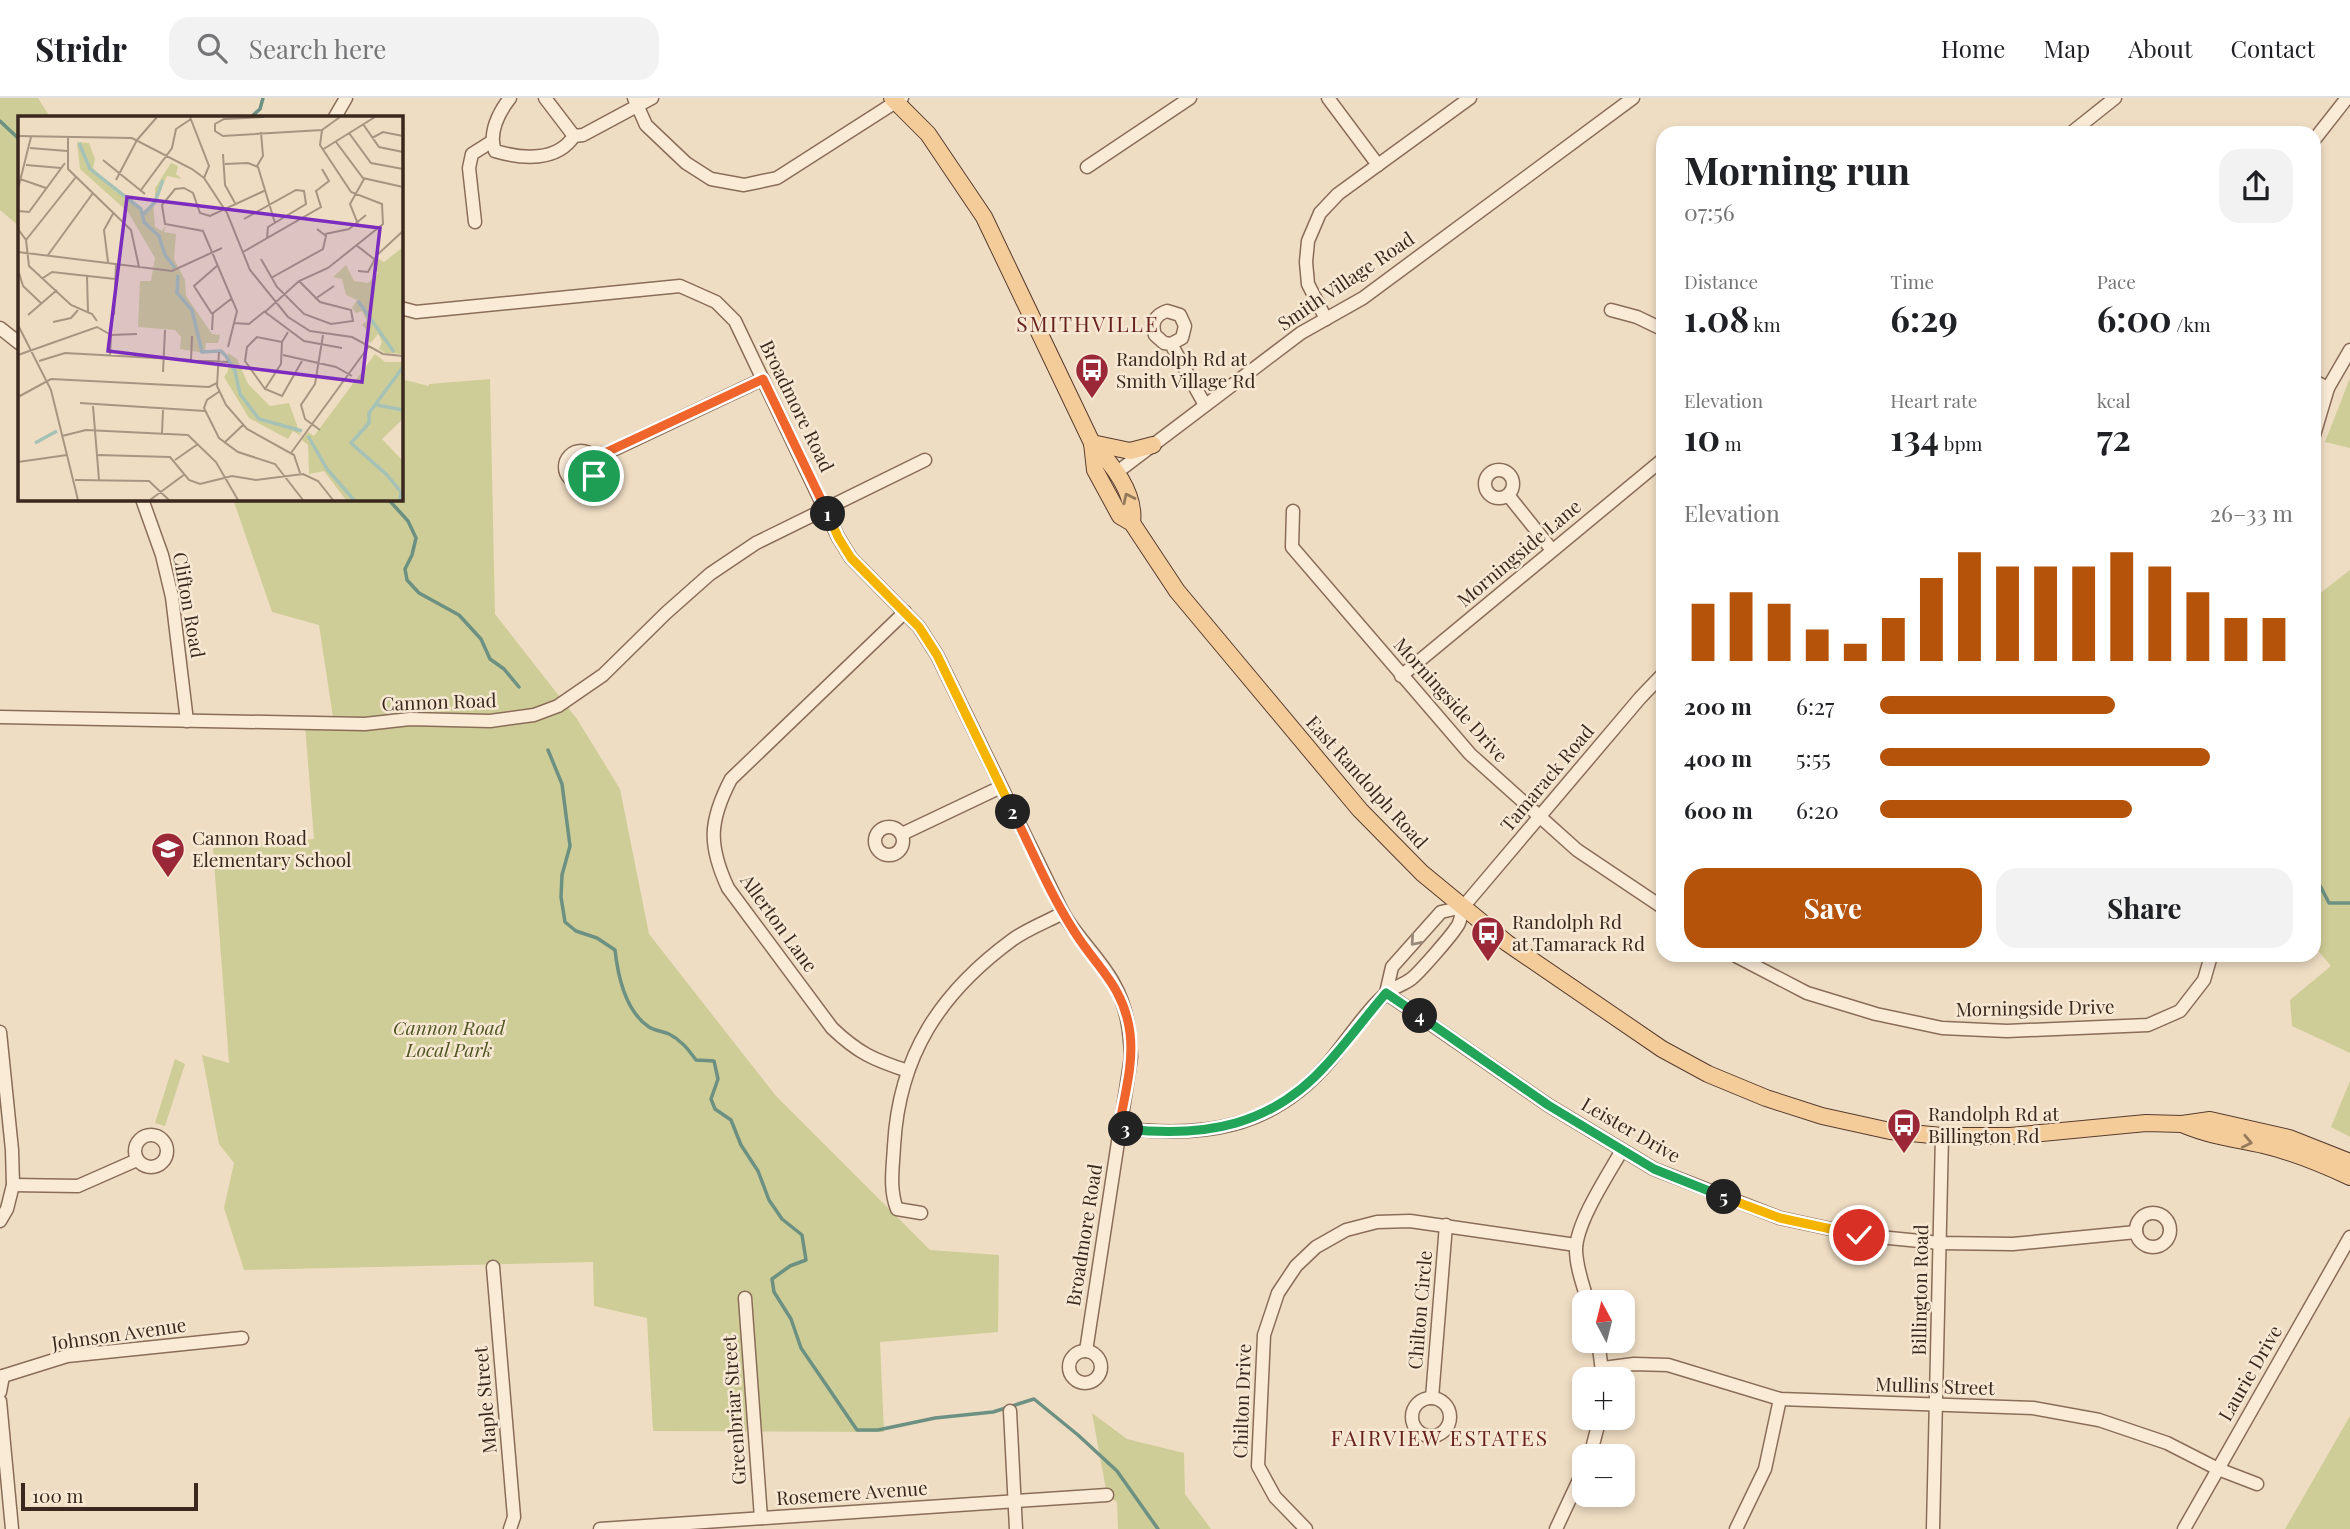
<!DOCTYPE html>
<meta charset="utf-8">
<style>
:root{--surface:#fff;--page:#f2f2f2;--text:#202124;--muted:#757577;--line:#e0e0e0;--accent:#b45309}
body{margin:0;font-family:"Playfair Display",serif;background:var(--page);color:var(--text);height:100vh;display:flex;flex-direction:column;font-size:26px;white-space:nowrap}
*{box-sizing:border-box;margin:0}
p{font-size:23px;color:var(--muted)}
.icon{flex:none;width:38px;height:38px;fill:none;stroke:currentColor;stroke-width:2;stroke-linecap:round;stroke-linejoin:round}
.map{position:relative;flex:1;overflow:hidden}
.panel{position:absolute;left:1656px;top:28px;width:665px;height:836px;display:flex;flex-direction:column;background:var(--surface);border-radius:21px;box-shadow:0 4px 10px #0003}
.panel>*{flex:none}
.needle{width:46px;rotate:353deg}
.tools{position:absolute;left:1572px;top:1192px;display:grid;gap:14px}
.tools a{display:grid;place-items:center;width:63px;height:63px;border-radius:14px;background:var(--surface);box-shadow:0 4px 10px #0003;font-size:35px}
.scale{position:absolute;left:21px;bottom:18px;width:177px;box-sizing:border-box;padding-left:7px;border:4px solid #3a281e;border-top:0;font-size:19px;line-height:24px;white-space:nowrap;color:#3a281e;-webkit-text-stroke:5px #f6e8d3;paint-order:stroke}
.pin{position:absolute;display:grid;place-items:center;width:60px;height:60px;color:#fff;margin:-30px;border:4px solid #fff;border-radius:50%;box-shadow:0 2px 7px #0007}
.km{position:absolute;width:35px;height:35px;margin:-18px;border-radius:50%;background:#222;color:#fff;font-size:19px;line-height:35px;text-align:center}
.round{display:grid;place-items:center;flex:none;width:74px;height:74px;border-radius:21px;background:var(--page)}
.overview{display:flex;align-items:center;justify-content:space-between;height:119px;padding:0 28px}
h1{font-size:38px;font-weight:700;line-height:52px}
.figures{display:grid;grid-template-columns:repeat(3,1fr);gap:10px;height:119px;padding:7px 28px}
.figures div{display:grid;align-content:center}
.figures b{font-size:35px;font-weight:700}
.figures small{font-size:19px;font-weight:400}
.figures p{font-size:19px}
.chart{height:196px;padding:14px 28px}
.chart p{display:flex;justify-content:space-between}
.chart svg{width:100%;height:126px;margin-top:7px;stroke:var(--accent);stroke-width:6}
.primary-button{display:flex;gap:14px;margin-top:auto;padding:14px 28px}
.primary-button a{flex:1;height:80px;border-radius:21px;background:var(--accent);color:#fff;font-size:28px;font-weight:700;line-height:80px;text-align:center}
.primary-button a+a{background:var(--page);color:var(--text)}
ul{padding:0 28px;list-style:none;font-size:23px}
li{display:grid;grid-template-columns:112px 84px 1fr;align-items:center;height:52px}
li i{height:18px;border-radius:9px;background:var(--accent)}
header{display:flex;align-items:center;gap:42px;box-sizing:border-box;height:98px;padding:0 35px;background:var(--surface);border-bottom:2px solid var(--line)}
header strong{font-size:33px}
nav{display:flex;gap:38px;margin-inline-start:auto;font-size:24px}
.search{width:490px;height:63px;background:var(--page);display:flex;align-items:center;gap:18px;box-sizing:border-box;padding:0 24px;border-radius:21px;color:var(--muted);font-size:26px}
.map>svg:first-child{display:block}
.green{fill:#cecd97}
.lines{fill:none;stroke-linecap:round;stroke-linejoin:round}
.stream{stroke:#6c9183;stroke-width:3.5}
.minor-casing{stroke:#8a6d59;stroke-width:15}
.major-casing{stroke:#583c2e;stroke-width:18}
.minor{stroke:#faebd7;stroke-width:12}
.major{stroke:#f3cc9a;stroke-width:16}
.oneway{stroke:#967a5c}
.oneway2{stroke:#9a8a7a}
.split-1-casing{stroke:#fff;stroke-width:14}
.split-2-casing{stroke:#fff;stroke-width:14}
.split-3-casing{stroke:#fff;stroke-width:14}
.split-4-casing{stroke:#fff;stroke-width:14}
.split-5-casing{stroke:#fff;stroke-width:14}
.split-6-casing{stroke:#fff;stroke-width:14}
.split-1{stroke:#f0652b;stroke-width:9}
.split-2{stroke:#f5b400;stroke-width:9}
.split-3{stroke:#f0652b;stroke-width:9}
.split-4{stroke:#22a559;stroke-width:9}
.split-5{stroke:#22a559;stroke-width:9}
.split-6{stroke:#f5b400;stroke-width:9}
.labels{text-anchor:middle;stroke-width:5;stroke-linejoin:round;paint-order:stroke}
.street-label{font-size:19px;fill:#3a281e;stroke:#f6e8d3}
.poi-label{font-size:19px;fill:#3a281e;stroke:#f6e8d3;text-anchor:start}
.park-label{font-size:19px;font-style:italic;fill:#515724;stroke:#f6e8d3}
.neighbourhood-label{font-size:21px;letter-spacing:2px;fill:#68221c;stroke:#f6e8d3}
.inset-river{fill:none;stroke:#a6c2b6;stroke-width:3.5}
.inset-road{fill:none;stroke:#a79581;stroke-width:2}
.view{fill:#7b2cbf;fill-opacity:0.15;stroke:#7b2cbf;stroke-width:3.5}
.inset-edge{fill:none;stroke:#3a281e;stroke-width:3.5}
</style>
<header>
<strong>Stridr</strong>
<div class="search"><svg class="icon" aria-label="search" viewBox="0 0 24 24"><circle cx="10" cy="10" r="6"/><path d="M15 15l6 6"/></svg>Search here</div>
<nav><a>Home</a><a>Map</a><a>About</a><a>Contact</a></nav>
</header>
<div class="map">
<svg width="2350" height="1431" viewBox="0 0 2350 1431">
<rect width="100%" height="100%" fill="#efddc3"/>
<g class="green">
<path d="M0,0h38l12,19h-31v109l-19,-16z"/>
<path d="M2350,280v70l-25,-6z"/>
<path d="M401,281l28,7v-2l61,-5 5,235 82,105 43,70 29,145 127,162 154,154 69,5 -1,77 -118,10 4,90 -231,-1 -6,-113 -53,-12 -1,-44 -349,8 -20,-62 10,-45 -15,-19 -17,-89 27,8 -16,-215 101,-9 -9,-114 29,-1 -15,-99 -47,-13 -39,-113h168z"/>
<path d="M2350,472v483l-58,-27 -2,-26 41,-34 -17,-20v-348z"/>
<path d="M175,961l10,5 -20,62 -10,-3z"/>
<path d="M2350,983v56l-19,-10z"/>
<path d="M1092,1315l35,26 57,14 1,41 26,35h-93l-1,-27 -10,-7z"/>
<path d="M2350,1318v113h-65z"/>
</g>
<g class="lines">
<g class="stream">
<path d="M251,19l9,-8 3,-11"/>
<path d="M0,23l19,18"/>
<path d="M388,401l20,22 8,17 -4,17 -7,14 2,11 12,13 40,22 22,24 9,20 14,10 15,18"/>
<path d="M548,652l14,34 8,62 -8,29 -1,22 4,25 11,9 21,7 18,12c3,27 10,61 34,77 6,4 14,4 20,7 12,6 19,15 27,26l18,1 4,18 -7,20 4,10 16,11 10,25 17,26 11,29 13,19 20,16 4,25 -16,6 -18,13 2,13 17,27 10,29 56,82h21l57,-12 58,-6 41,-13 44,36 39,36 41,58"/>
<path d="M2314,776l15,29h21"/>
</g>
<g class="minor-casing">
<g id="minor">
<path d="M510,0c-11,14 -22,35 -15,53 27,8 62,11 79,-15l-29,-38"/>
<path d="M634,0l12,27 40,38 25,16 33,6 33,-7 125,-80"/>
<path d="M1328,0l50,67"/>
<path d="M335,19l11,-19"/>
<path d="M2071,35l44,-35"/>
<path d="M574,38l9,-1 69,-37"/>
<path d="M2314,42l33,-42"/>
<path d="M1087,69l103,-69"/>
<path d="M475,124l-6,-54 3,-14 19,-12"/>
<path d="M401,210l15,4 264,-26 36,16 19,19 103,216 13,21 68,69 18,28 126,258c14,25 37,45 51,71 13,23 16,47 17,73l-45,294"/>
<path d="M1611,212l26,7 25,12"/>
<path d="M1326,221l-18,-35 -2,-22 2,-21 12,-28 18,-19 132,-96"/>
<path d="M0,230l19,15"/>
<path d="M1171,246l11,-6 3,-12 -5,-11 -13,-4c-12,4 -16,12 -12,24l9,8 7,1 34,61"/>
<path d="M2314,283l14,7"/>
<path d="M2314,337l14,-47 22,-38"/>
<circle cx="581" cy="369" r="16"/>
<path d="M594,361l169,-80"/>
<circle cx="1499" cy="386" r="14"/>
<path d="M1116,375l185,-140 62,-35 270,-200"/>
<path d="M1508,397l44,55"/>
<path d="M142,401l20,56 10,42 15,124"/>
<path d="M1293,413l-1,36 178,207 107,96 85,57"/>
<path d="M905,514l-174,167c-22,42 -23,66 -3,109l104,140c26,25 42,32 76,43"/>
<path d="M1401,578l261,-216"/>
<path d="M0,619l365,7 45,-5 80,2 44,-6 24,-9 45,-31 63,-62 44,-39 46,-31 169,-83"/>
<circle cx="889" cy="743" r="14"/>
<path d="M902,736l99,-47"/>
<path d="M1736,858l71,37 69,21 66,14 65,3 141,-6 32,-14 24,-31 7,-24"/>
<path d="M1386,895l162,112 106,64 126,49 79,17 81,8 73,1 123,-12"/>
<path d="M1386,895l6,-26 49,-55 22,-5"/>
<path d="M0,934l12,118 1,35 -6,24 -7,12"/>
<path d="M1119,1030c83,10 152,2 210,-66 16,-19 40,-55 58,-69 7,-6 16,-8 24,-14 7,-5 45,-48 48,-56 2,-5 3,-11 4,-16l177,-209 22,-23"/>
<circle cx="151" cy="1053" r="16"/>
<path d="M13,1087l65,1 59,-26"/>
<path d="M921,1115l-24,-4c-8,-20 -4,-42 -3,-63 5,-91 46,-153 118,-206 15,-11 34,-18 51,-27"/>
<circle cx="2153" cy="1132" r="17"/>
<path d="M493,1169l21,250 -4,12"/>
<path d="M745,1200l16,220"/>
<path d="M1588,1204c-5,-17 -12,-35 -12,-53 1,-28 32,-74 46,-99"/>
<path d="M1598,1242l5,39"/>
<circle cx="1085" cy="1269" r="16"/>
<path d="M1603,1270l31,-4 34,1 112,34 253,9 66,12 68,23 51,26 39,15"/>
<path d="M3,1278l64,-20 175,-18"/>
<path d="M0,1294l3,-16"/>
<path d="M1432,1300l14,-173"/>
<circle cx="1431" cy="1319" r="19"/>
<path d="M0,1303l12,128"/>
<path d="M1010,1313l6,118"/>
<path d="M1590,1358l10,-38"/>
<path d="M600,1431l507,-34"/>
<path d="M1306,1431l-31,-32 -17,-31 6,-131 14,-42 18,-27 20,-19 30,-17 31,-8 33,-1 166,24"/>
<path d="M1556,1431l28,-60"/>
<path d="M1736,1431l29,-60 15,-70"/>
<path d="M1933,1431l9,-393"/>
<path d="M2184,1431l166,-292"/>
</g>
</g>
<g class="major-casing">
<g id="major">
<path d="M892,0l36,36 56,83 108,226 3,27 25,46 12,7 45,68 183,219 62,63 85,70 155,106 46,25 58,24 56,18 68,15 52,5h68l136,-13 36,1 28,-4 79,18 61,24"/>
<path d="M1092,345c20,21 44,50 40,80"/>
<path d="M1092,345l38,8 23,-6"/>
<path d="M2184,1027c26,11 52,14 79,20 30,7 59,19 87,32"/>
</g>
</g>
<use href="#minor" class="minor"/>
<use href="#major" class="major"/>
</g>
<defs><path id="oneway-chevron" d="M-2-3.5L2.5 0L-2 3.5" fill="none" stroke-width="1.6" stroke-linecap="round" stroke-linejoin="round" transform="scale(1.75)"/></defs>
<g class="oneway">
<use href="#oneway-chevron" transform="translate(1128 400) rotate(-116)"/>
<use href="#oneway-chevron" transform="translate(2247 1044) rotate(12)"/>
</g>
<use class="oneway2" href="#oneway-chevron" transform="translate(1415 843) rotate(131)"/>
<g class="lines">
<g class="split-1-casing">
<path id="split-1" d="M594,378l3,-12 -3,-6 169,-79 65,135"/>
</g>
<g class="split-2-casing">
<path id="split-2" d="M828,416l10,23 13,21 68,69 18,28 76,157"/>
</g>
<g class="split-3-casing">
<path id="split-3" d="M1013,714c20,40 37,82 61,119 23,37 50,55 56,102 4,31 -6,64 -11,95l7,1"/>
</g>
<g class="split-4-casing">
<path id="split-4" d="M1126,1031c79,9 146,-3 201,-65 21,-23 39,-48 59,-71l34,23"/>
</g>
<g class="split-5-casing">
<path id="split-5" d="M1420,918l128,89 106,64 70,28"/>
</g>
<g class="split-6-casing">
<path id="split-6" d="M1724,1099l56,21 79,17"/>
</g>
<use href="#split-1" class="split-1"/>
<use href="#split-2" class="split-2"/>
<use href="#split-3" class="split-3"/>
<use href="#split-4" class="split-4"/>
<use href="#split-5" class="split-5"/>
<use href="#split-6" class="split-6"/>
</g>
<defs>
<g id="bus-pin" transform="scale(1.75)"><path d="M0 17L-7.5 6A9.5 9.5 0 1 1 7.5 6Z" fill="#9b2837" stroke="#f6e8d3"/><path d="M-5-6H5V4H4V6H2V4H-2V6H-4V4H-5ZM-3.5-4V0h7V-4ZM-3.5 1.2v1.5H-2V1.2ZM2 1.2v1.5H3.5V1.2Z" fill="#fff"/></g>
<g id="school-pin" transform="scale(1.75)"><path d="M0 17L-7.5 6A9.5 9.5 0 1 1 7.5 6Z" fill="#9b2837" stroke="#f6e8d3"/><path d="M0-5L7-2L0 1L-7-2ZM-4 1L0 2.5L4 1V4Q0 6-4 4Z" fill="#fff"/></g>
</defs>
<g fill-rule="evenodd">
<use href="#bus-pin" x="1092" y="272"/>
<use href="#school-pin" x="168" y="751"/>
<use href="#bus-pin" x="1488" y="835"/>
<use href="#bus-pin" x="1904" y="1027"/>
</g>
<g class="labels">
<g class="street-label">
<text transform="translate(1346 183) rotate(-34)" y="7">Smith Village Road</text>
<text transform="translate(797 308) rotate(64)" y="7">Broadmore Road</text>
<text transform="translate(1519 455) rotate(-40)" y="7">Morningside Lane</text>
<text transform="translate(189 507) rotate(80)" y="7">Clifton Road</text>
<text transform="translate(1451 602) rotate(48)" y="7">Morningside Drive</text>
<text transform="translate(439 604) rotate(-2)" y="7">Cannon Road</text>
<text transform="translate(1547 680) rotate(-50)" y="7">Tamarack Road</text>
<text transform="translate(1367 684) rotate(48)" y="7">East Randolph Road</text>
<text transform="translate(779 825) rotate(54)" y="7">Allerton Lane</text>
<text transform="translate(2035 910) rotate(-1)" y="7">Morningside Drive</text>
<text transform="translate(1631 1032) rotate(30)" y="7">Leister Drive</text>
<text transform="translate(1084 1137) rotate(-81)" y="7">Broadmore Road</text>
<text transform="translate(1920 1192) rotate(-89)" y="7">Billington Road</text>
<text transform="translate(1420 1212) rotate(-85)" y="7">Chilton Circle</text>
<text transform="translate(119 1236) rotate(-8)" y="7">Johnson Avenue</text>
<text transform="translate(2250 1275) rotate(-60)" y="7">Laurie Drive</text>
<text transform="translate(1935 1288) rotate(2)" y="7">Mullins Street</text>
<text transform="translate(485 1302) rotate(-95)" y="7">Maple Street</text>
<text transform="translate(1242 1303) rotate(-88)" y="7">Chilton Drive</text>
<text transform="translate(734 1312) rotate(-94)" y="7">Greenbriar Street</text>
<text transform="translate(852 1395) rotate(-4)" y="7">Rosemere Avenue</text>
</g>
<g class="poi-label">
<text x="1116" y="268">Randolph Rd at<tspan x="1116" dy="22">Smith Village Rd</tspan></text>
<text x="192" y="747">Cannon Road<tspan x="192" dy="22">Elementary School</tspan></text>
<text x="1512" y="831">Randolph Rd<tspan x="1512" dy="22">at Tamarack Rd</tspan></text>
<text x="1928" y="1023">Randolph Rd at<tspan x="1928" dy="22">Billington Rd</tspan></text>
</g>
<g class="park-label">
<text x="449" y="937">Cannon Road<tspan x="449" dy="22">Local Park</tspan></text>
</g>
<g class="neighbourhood-label">
<text x="1088" y="234">SMITHVILLE</text>
<text x="1440" y="1348">FAIRVIEW ESTATES</text>
</g>
</g>
<g transform="translate(18 18)">
<rect width="385" height="385" fill="#efddc3"/>
<path d="M59,26l12,1 6,16 -2,9 23,24 15,6 11,14 11,-9 2,24 7,4 4,-6 -2,7 12,2 -2,25 11,21 1,16 26,38 8,1 -2,8h-12l-1,10 -25,-4 1,-12 -6,-7 -37,-3 2,-46h11l4,-23 -27,-46 -48,-43zM153,47l7,3 -2,8 6,5 -15,-3 -12,23v-11zM385,131v107l-18,-1 -6,-4 3,-7 -4,-8 -7,9 -6,-4 4,-7 -7,-7 5,-4 -5,-10 -6,2 -4,-5 5,-8 -11,-5 -4,-16 -9,-2 13,-12 8,16 14,2 10,-10 -5,-8 4,-7 7,4zM210,237l9,6 11,25 22,22 19,-3 12,33 -8,-5 -5,8 -39,-21 -25,-41 4,-6zM357,238l10,8h18v57l-21,20 21,22v39h-57l-22,-29 -15,3 -1,-29 -6,-5 6,-8 6,4z" fill="#cecd97"/>
<path class="inset-river" d="M61,27l11,26 51,40 3,13 15,14 6,19 10,13M126,98l11,-12 8,-22M160,159l-1,18 15,17 10,42 19,-1 5,5 9,15 5,23 19,25 43,12M340,185l36,51M359,289l26,5M290,320l19,33 27,31M17,327l22,-12M382,384l1,-8 -14,-17 -36,-32 18,-20v-10l34,-46"/>
<path class="inset-road" d="M172,1l19,49 -5,12M246,1l-40,2 -9,5v7l8,5 99,-6M345,8l16,23 24,5M331,17l22,30 32,6M0,20l114,2 60,31 12,9 23,35 23,57 38,47 22,14 42,6 31,17 20,2M50,21v32l63,61 8,37M354,22l11,-6 20,4M119,24l20,-23M318,26l27,36 40,9M12,32l37,3M304,34l53,-33M205,38l2,31 10,18M85,44l42,34M207,48l23,-1 10,4 17,56M8,49l35,3M239,50l6,-10 -2,-24M2,63l26,9M98,64l21,-40M0,73l13,-52M123,74l31,-42 4,-19 15,-10M0,95l11,1 36,-49M226,103l52,-29 8,1 2,13 -38,23 -1,12M340,108l-8,-20 14,-25M0,113l8,11 3,26 42,39 21,9 5,7M307,118l24,-5 17,-14M8,124l50,-63M338,129l18,14M0,136l154,19 50,-23M225,136l78,-45 -5,-16 13,-10 -7,-12M30,139l45,-62M243,143l16,28 27,27 27,10 22,-3 -2,-11 -31,-8 -21,-21M90,146l-4,-32 10,-18M340,155l10,1 9,-17 26,-24M1,157l4,13 19,18M69,160l1,36M25,162l9,-6 63,7M253,162l52,-29 3,-13 -9,-7M297,183l19,-13M247,196l34,-31 29,-13 55,-44 -1,-20 -31,-12 -31,-47 2,-15 18,-13M247,196l39,29 38,7M194,198l-18,-28 24,-21M10,199l29,-25M96,199l2,-51M35,206l18,-4 7,-8M216,207l15,1 16,-13M0,209l33,65 27,110M194,214l1,-17 18,-14M93,219l26,-1M264,226l-25,-5 -10,10 -2,14 20,28 17,7 20,-35M210,231l9,-36 -34,-80 -38,-7 -3,-19 13,-16 9,-1 9,5 7,20 10,3 56,-26M201,236l-2,34 9,19 21,24 47,26 6,18M0,239l79,-28 14,8M265,239l53,12 16,9M92,240l1,-21M173,244l1,-24M21,245l26,-8 163,9M145,256l2,-42M247,273l16,-25 1,-22 6,-10M202,275l-13,9 -3,8 15,30 19,14 37,12 28,36M0,281l33,-18 158,8 8,-4M62,287l125,8M75,290l6,74M302,314l-15,-11 -4,-14 14,-21 8,-49M144,317l1,-23M44,320l24,-6 102,5 28,27 22,38M206,327l19,-18M273,337l78,-107M80,339l72,2 19,23 11,4 32,-8 24,4 47,-6 15,7 15,19M157,344l23,-16M0,346l49,-7M57,364l74,1 20,19M132,384l35,-26"/>
<path class="view" d="M109,81l253,31 -18,154 -254,-31z"/>
<rect width="385" height="385" class="inset-edge"/>
</g>
</svg>
<div class="tools">
<a><svg class="needle" viewBox="-14 -14 28 28"><path d="M0-13l5 13h-10z" fill="#e53935"/><path d="M0 13l5-13h-10z" fill="#757577"/></svg></a>
<a>+</a>
<a>−</a>
</div>
<div class="scale">100 m</div>
<div class="pin" style="left:594px;top:378px;background:#1e9e55"><svg class="icon" aria-label="arrive" viewBox="0 0 24 24"><path d="M6 21V4h12l-3 4 3 4H6"/></svg></div>
<div class="pin" style="left:1859px;top:1137px;background:#d93025"><svg class="icon" aria-label="check" viewBox="0 0 24 24"><path d="M5 12l5 5 9-10"/></svg></div>
<b class="km" style="left:828px;top:416px">1</b>
<b class="km" style="left:1013px;top:714px">2</b>
<b class="km" style="left:1126px;top:1031px">3</b>
<b class="km" style="left:1420px;top:918px">4</b>
<b class="km" style="left:1724px;top:1099px">5</b>
<section class="panel">
<div class="overview"><div><h1>Morning run</h1><p>07:56</p></div><a class="round"><svg class="icon" aria-label="share" viewBox="0 0 24 24"><path d="M12 15V3M7 8l5-5 5 5M5 13v7h14v-7"/></svg></a></div>
<div class="figures">
<div><p>Distance</p><b>1.08<small> km</small></b></div>
<div><p>Time</p><b>6:29</b></div>
<div><p>Pace</p><b>6:00<small> /km</small></b></div>
</div>
<div class="figures">
<div><p>Elevation</p><b>10<small> m</small></b></div>
<div><p>Heart rate</p><b>134<small> bpm</small></b></div>
<div><p>kcal</p><b>72</b></div>
</div>
<div class="chart"><p><span>Elevation</span>26–33 m</p>
<svg viewBox="0 0 160 44" preserveAspectRatio="none"><path d="M5 44V24M15 44V20M25 44V24M35 44V33M45 44V38M55 44V29M65 44V15M75 44V6M85 44V11M95 44V11M105 44V11M115 44V6M125 44V11M135 44V20M145 44V29M155 44V29"/></svg>
</div>
<ul>
<li><b>200 m</b>6:27<i style="width:57%"></i></li>
<li><b>400 m</b>5:55<i style="width:80%"></i></li>
<li><b>600 m</b>6:20<i style="width:61%"></i></li>
</ul>
<div class="primary-button"><a>Save</a><a>Share</a></div>
</section>
</div>
